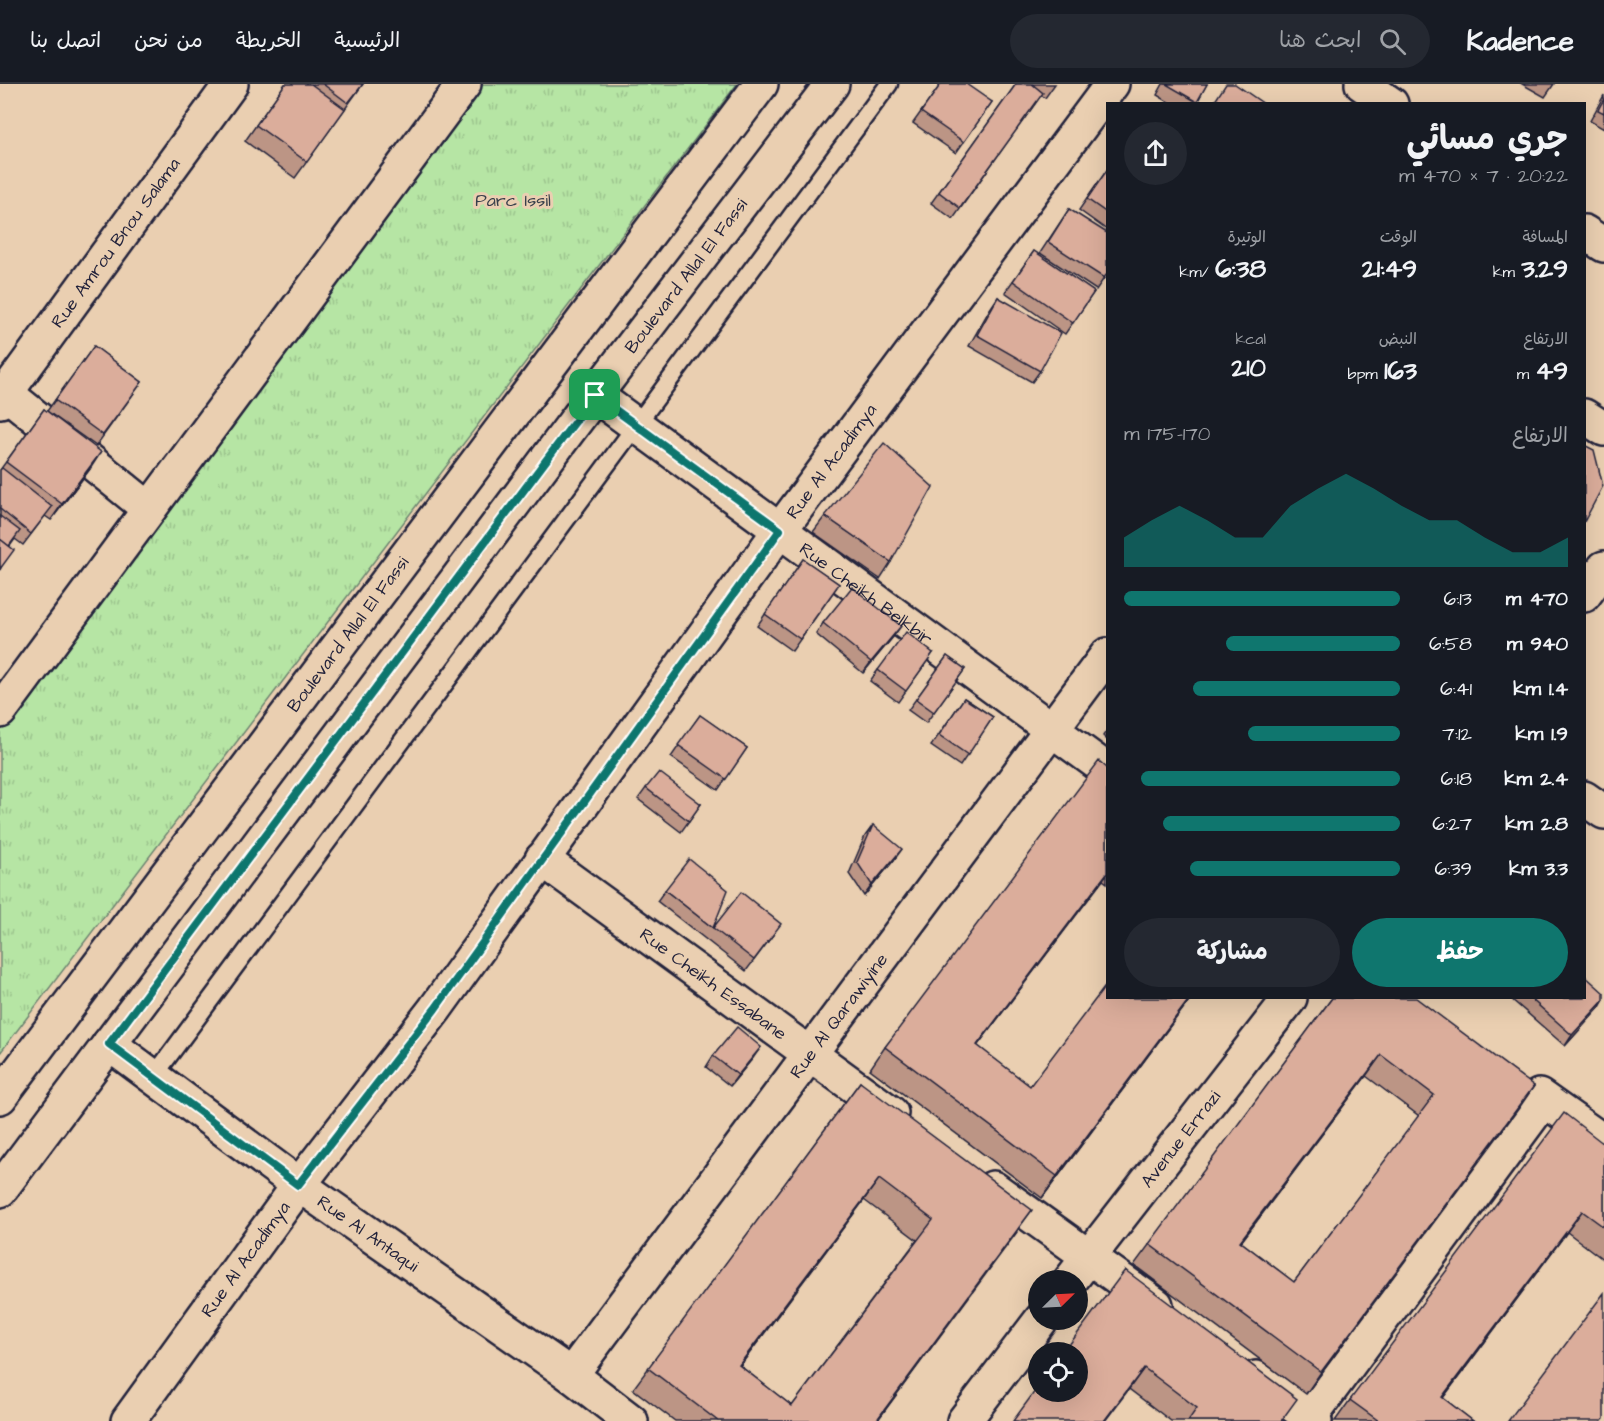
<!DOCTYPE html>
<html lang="ar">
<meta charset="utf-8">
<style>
:root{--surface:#171b24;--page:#242831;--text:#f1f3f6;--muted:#9ea1a6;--line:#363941;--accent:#0f766e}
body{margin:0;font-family:"Architects Daughter","Playpen Sans Arabic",sans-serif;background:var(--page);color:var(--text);direction:rtl;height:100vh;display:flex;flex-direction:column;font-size:22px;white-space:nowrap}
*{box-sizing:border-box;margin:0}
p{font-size:20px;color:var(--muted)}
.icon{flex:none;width:33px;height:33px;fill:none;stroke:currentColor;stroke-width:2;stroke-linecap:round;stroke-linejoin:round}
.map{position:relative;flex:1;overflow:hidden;direction:ltr}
.drawer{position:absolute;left:1106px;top:18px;width:480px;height:897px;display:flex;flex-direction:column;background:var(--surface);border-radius:0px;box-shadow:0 6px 24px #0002;direction:rtl}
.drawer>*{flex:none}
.needle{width:39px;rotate:66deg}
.controls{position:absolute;left:1028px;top:1186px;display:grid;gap:12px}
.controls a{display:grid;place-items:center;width:60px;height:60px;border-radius:50%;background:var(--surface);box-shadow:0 6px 24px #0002;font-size:30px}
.pin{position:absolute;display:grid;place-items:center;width:51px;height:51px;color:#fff;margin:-26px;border-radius:12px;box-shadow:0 3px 9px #0006}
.round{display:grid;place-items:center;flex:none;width:63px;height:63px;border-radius:32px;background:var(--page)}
.headline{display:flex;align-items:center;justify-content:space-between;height:102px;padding:0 18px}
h1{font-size:33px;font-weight:700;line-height:45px}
.figures{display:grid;grid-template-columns:repeat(3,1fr);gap:9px;height:102px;padding:6px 18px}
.figures div{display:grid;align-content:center}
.figures b{font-size:26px;font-weight:700}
.figures small{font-size:16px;font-weight:400}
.figures p{font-size:16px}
.chart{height:168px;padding:12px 18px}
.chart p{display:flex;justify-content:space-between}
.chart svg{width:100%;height:108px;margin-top:6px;fill:var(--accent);opacity:.7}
.cta{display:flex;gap:12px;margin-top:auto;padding:12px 18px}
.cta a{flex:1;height:69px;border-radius:36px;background:var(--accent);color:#fff;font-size:24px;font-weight:700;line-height:69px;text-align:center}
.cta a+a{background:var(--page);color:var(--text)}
ul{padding:0 18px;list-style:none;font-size:20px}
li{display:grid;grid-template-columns:96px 72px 1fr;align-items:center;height:45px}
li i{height:15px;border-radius:8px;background:var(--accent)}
header{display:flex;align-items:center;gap:36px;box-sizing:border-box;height:84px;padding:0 30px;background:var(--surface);border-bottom:2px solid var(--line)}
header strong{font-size:28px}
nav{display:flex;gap:33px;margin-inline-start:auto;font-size:21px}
.search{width:420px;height:54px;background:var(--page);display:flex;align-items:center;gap:15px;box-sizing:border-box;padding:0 21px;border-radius:33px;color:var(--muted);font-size:22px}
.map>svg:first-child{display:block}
.park{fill:url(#park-tufts);stroke:#6c8470;stroke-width:1.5}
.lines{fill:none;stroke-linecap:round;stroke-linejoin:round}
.service-casing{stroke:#22223b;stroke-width:21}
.minor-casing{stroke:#22223b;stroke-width:38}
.secondary-casing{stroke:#22223b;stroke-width:38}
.service{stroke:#eacfb1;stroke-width:16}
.minor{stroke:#eacfb1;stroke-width:33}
.secondary{stroke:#eacfb1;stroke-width:33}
.wall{fill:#bc9585;stroke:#22223b;stroke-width:1.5;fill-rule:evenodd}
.shaded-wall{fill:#99796c;stroke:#22223b;stroke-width:1.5}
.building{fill:#dbad9b;stroke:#22223b;stroke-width:1.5;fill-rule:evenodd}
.route-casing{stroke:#fff;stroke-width:12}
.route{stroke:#0f766e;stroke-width:8}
.labels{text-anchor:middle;stroke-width:6;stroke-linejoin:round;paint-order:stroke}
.park-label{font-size:18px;fill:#383f4b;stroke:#eacfb1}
.street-label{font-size:18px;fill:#22223b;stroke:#eacfb1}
</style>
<header>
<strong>Kadence</strong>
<div class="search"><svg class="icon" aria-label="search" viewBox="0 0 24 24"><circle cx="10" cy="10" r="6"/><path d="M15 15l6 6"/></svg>ابحث هنا</div>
<nav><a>الرئيسية</a><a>الخريطة</a><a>من نحن</a><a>اتصل بنا</a></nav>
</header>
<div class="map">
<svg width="1604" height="1337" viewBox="0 0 1604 1337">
<defs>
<pattern id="park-tufts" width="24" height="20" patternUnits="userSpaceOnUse" patternTransform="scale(1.5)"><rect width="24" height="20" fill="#b6e5a4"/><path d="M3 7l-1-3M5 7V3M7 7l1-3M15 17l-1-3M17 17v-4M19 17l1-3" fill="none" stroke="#9cc48e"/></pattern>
</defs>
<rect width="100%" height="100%" fill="#eacfb1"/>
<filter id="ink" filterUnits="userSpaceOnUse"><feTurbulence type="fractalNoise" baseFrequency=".0167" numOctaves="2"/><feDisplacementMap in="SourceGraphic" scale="12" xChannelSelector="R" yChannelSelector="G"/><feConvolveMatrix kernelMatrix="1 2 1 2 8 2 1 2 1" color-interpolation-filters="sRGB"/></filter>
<g filter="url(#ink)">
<path class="park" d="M467,0h270l-737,969v-327z"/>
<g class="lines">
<g class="service-casing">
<path id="service" d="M154,992l735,-992"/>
</g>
<g class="minor-casing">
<g id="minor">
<path d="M1362,0l29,20"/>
<path d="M1584,148l20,13"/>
<path d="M6,309l143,116"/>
<path id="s1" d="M595,311l512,375"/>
<path id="s2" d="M0,317l231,-317"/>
<path d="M1584,332l20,13"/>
<path d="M1584,511l20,-27"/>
<path d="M0,627l464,-627"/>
<path d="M1584,714l20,14"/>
<path id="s3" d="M542,775l349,254"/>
<path id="s4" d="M109,960l190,141 272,190 60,46"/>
<path d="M1539,1012l65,46"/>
<path d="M993,1104l163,117"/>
<path id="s5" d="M1070,1197l220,-283"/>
<path id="s6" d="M571,1291l536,-720"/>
<path d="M1256,1294l59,43"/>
<path id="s7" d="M128,1337l171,-236 136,-176 345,-479 332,-446"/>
<path d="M964,1337l77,-101"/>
<path d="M1307,1337l237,-321"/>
</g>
</g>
<g class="secondary-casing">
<g id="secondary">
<path id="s8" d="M0,1013l761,-1013"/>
<path id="s9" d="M0,1106l595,-795 237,-311"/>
</g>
</g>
<use href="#service" class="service"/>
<use href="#minor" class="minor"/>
<use href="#secondary" class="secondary"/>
</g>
<g class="wall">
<path d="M285,0h78l-68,94 -50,-37z"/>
<path d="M941,0l51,18 -36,51 -43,-30z"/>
<path d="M1016,0h39l-10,14 -4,-3 -88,124 -22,-16z"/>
<path d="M1163,0h44l-11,20h-24l-15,-9z"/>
<path d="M1522,0h32l-9,13z"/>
<path d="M1604,11v34l-14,-8z"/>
<path d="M1107,86v60l-28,-20z"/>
<path d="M1069,125l38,65 -11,16 -56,-37z"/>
<path d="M1034,167l60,41 -29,42 -60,-42z"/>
<path d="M998,213l42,74 -8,11 -63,-36 21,-37z"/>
<path d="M94,262l48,36 -46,64 -49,-35z"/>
<path d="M44,325l46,60 -39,51 -6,-4 -22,29 -8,-6 -5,7 -10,24v-100z"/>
<path d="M825,432l66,46 -11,17 -67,-47z"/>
<path d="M803,475l36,25 -47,67 -35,-25z"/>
<path d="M823,539l70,14 -30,36 -47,-39z"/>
<path d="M933,569l-35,49 -28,-21 8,-11z"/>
<path d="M947,572l18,13 -39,54 -18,-13z"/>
<path d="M964,614l29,19 -33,49 -29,-20z"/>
<path d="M700,631l47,33 -29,42 -47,-33z"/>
<path d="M1107,646v10l-4,-4z"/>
<path d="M1107,684v115l-4,-3 -126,166 53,40 161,-88 -149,200 -172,-129 15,-22z"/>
<path d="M646,704l55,16 -20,28 -43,-33z"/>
<path d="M873,741l21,35 -30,36 -15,-22 16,-38z"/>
<path d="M665,806l48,38 60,7 -27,36 -89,-70z"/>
<path d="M1332,914l202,88 -228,308 -172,-129zM1366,992l53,40 -125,166 -53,-40z"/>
<path d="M1510,914h74l16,9 -35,39z"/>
<path d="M713,972l40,2 -23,28 -24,-19z"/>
<path d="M860,998l157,150 -140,189h-202l-42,-32zM864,1116l53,40 -125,166 -52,-40z"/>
<path d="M1604,1060v116l-37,-28 -124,166 30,23h-138l15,-21z"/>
<path d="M1125,1186l157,151h-111l-42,-32z"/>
</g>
<g class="shaded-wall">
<path d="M101,368l-11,17 -39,51 11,-16z"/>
<path d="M901,542l-8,11 -30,36 8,-11z"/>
<path d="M902,765l-8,11 -30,36 8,-11z"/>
<path d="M1107,789v1l-145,192 15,-21z"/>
<path d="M1190,914h1l-149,200 15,-22z"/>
<path d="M1604,916l-4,7 -35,39 7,-11z"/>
<path d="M761,963l-8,11 -23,28 8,-11z"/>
<path d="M1381,971l-15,21 -141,187 15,-22z"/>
<path d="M1534,1002l-15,22 -213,286 15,-22z"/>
<path d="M879,1095l-15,21 -140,187 15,-22z"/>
<path d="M1032,1126l-155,211h-1z"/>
<path d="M1582,1127l-15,21 -140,187 15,-22z"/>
<path d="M1144,1284l-15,21 -24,32h-1z"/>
</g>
<g class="building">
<path d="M285,0h26l34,25 -38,53 -51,-37z"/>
<path d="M323,0h40l-15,19z"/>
<path d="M941,0h25l26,18 -28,40 -43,-30z"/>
<path d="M1016,0h16l11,9 -83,115 -21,-16z"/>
<path d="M1166,0h41l-10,18z"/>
<path d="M1226,0h9l29,20h-51z"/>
<path d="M1604,15v14l-6,-3z"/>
<path d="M1107,86v43l-20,-14z"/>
<path d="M1069,125l38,24v41l-3,4 -56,-36z"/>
<path d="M1034,167l60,41 -21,31 -60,-42z"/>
<path d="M998,213l63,36 -21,38 -63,-36z"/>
<path d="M94,262l48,36 -39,53 -48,-35z"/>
<path d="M44,325l57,43 -39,52 -56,-42z"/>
<path d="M884,359l49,44 -42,75 -66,-46z"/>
<path d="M1584,361l10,5 9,36 -19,36z"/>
<path d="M2,384l50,39 -21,27 -31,-25v-39z"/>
<path d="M0,432l20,15 -11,15 -9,-7z"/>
<path d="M0,455l14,11 -14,19z"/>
<path d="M803,475l36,25 -39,55 -35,-25z"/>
<path d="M852,503l49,39 -30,36 -48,-39z"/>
<path d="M906,548l27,21 -27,38 -28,-21z"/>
<path d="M947,572l18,13 -31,43 -18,-13z"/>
<path d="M964,614l29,19 -25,38 -29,-20z"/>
<path d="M700,631l47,33 -21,31 -48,-34z"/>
<path d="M1099,677l8,7v105l-130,172 53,41 77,-102v14h83l-133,178 -172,-129z"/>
<path d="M659,688l42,32 -12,17 -43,-33z"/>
<path d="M873,741l29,24 -30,36 -15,-23z"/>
<path d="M689,775l39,31 -15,38 28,-36 40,32 -27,36 -41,-32 -48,-38z"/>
<path d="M1584,891l20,18v7l-32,35 -42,-37h54z"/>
<path d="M1332,914h84l118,88 -213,286 -172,-128zM1381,971l53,40 -140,187 -54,-41z"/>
<path d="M737,943l24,20 -23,28 -25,-19z"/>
<path d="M860,998l172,128 -156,211h-158l-70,-53zM879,1095l54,41 -141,186 -53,-41z"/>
<path d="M1564,1029l40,31v83l-22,-16 -140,186 31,24h-94l-29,-21z"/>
<path d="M1125,1186l172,129 -16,22h-93l9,-13 -53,-40 -40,53h-91l25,-34v5h39v-39h-14z"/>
<path d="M1604,1209v126l-2,2h-94z"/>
</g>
</g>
<g class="lines" filter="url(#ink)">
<g class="route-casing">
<path id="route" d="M595,311l185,135 -345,479 -137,176 -189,-141z"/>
</g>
<use href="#route" class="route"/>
</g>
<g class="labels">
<g class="park-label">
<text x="513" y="122">Parc Issil</text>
</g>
<g class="street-label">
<text dy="6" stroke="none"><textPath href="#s2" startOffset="196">Rue Amrou Bnou Salama</textPath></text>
<text dy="6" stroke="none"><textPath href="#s9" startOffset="1143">Boulevard Allal El Fassi</textPath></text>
<text dy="6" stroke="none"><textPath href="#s7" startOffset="1190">Rue Al Acadimya</textPath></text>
<text dy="6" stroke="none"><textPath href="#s1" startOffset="336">Rue Cheikh Belkbir</textPath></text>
<text dy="6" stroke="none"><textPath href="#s8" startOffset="579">Boulevard Allal El Fassi</textPath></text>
<text dy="6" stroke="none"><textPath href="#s3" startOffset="212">Rue Cheikh Essabane</textPath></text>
<text dy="6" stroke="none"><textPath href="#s6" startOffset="448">Rue Al Qarawiyine</textPath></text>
<text dy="6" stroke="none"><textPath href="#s5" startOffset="180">Avenue Errazi</textPath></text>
<text dy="6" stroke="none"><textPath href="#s4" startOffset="321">Rue Al Antaqui</textPath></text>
<text dy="6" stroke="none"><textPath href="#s7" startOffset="200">Rue Al Acadimya</textPath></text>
</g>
</g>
</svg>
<div class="controls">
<a><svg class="needle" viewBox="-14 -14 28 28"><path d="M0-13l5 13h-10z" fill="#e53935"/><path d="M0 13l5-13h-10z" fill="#9ea1a6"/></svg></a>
<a><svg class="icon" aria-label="locate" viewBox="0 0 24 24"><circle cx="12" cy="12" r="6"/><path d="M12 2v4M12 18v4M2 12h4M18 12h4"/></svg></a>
</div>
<div class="pin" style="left:595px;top:311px;background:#1e9e55"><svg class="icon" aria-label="arrive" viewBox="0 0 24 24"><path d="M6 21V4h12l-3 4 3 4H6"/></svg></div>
<section class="drawer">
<div class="headline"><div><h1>جري مسائي</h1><p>20:22 · 7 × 470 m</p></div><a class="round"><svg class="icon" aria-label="share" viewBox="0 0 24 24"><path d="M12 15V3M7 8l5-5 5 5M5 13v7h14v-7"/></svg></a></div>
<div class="figures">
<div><p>المسافة</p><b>3.29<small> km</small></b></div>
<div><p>الوقت</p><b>21:49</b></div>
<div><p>الوتيرة</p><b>6:38<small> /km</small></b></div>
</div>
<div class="figures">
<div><p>الارتفاع</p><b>49<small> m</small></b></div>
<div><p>النبض</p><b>163<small> bpm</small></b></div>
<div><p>kcal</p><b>210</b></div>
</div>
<div class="chart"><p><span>الارتفاع</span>170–175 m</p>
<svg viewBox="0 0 160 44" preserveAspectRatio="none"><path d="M0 44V32L10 25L20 19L30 25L40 32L50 32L60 19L70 12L80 6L90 12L100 19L110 25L120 25L130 32L140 38L150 38L160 32V44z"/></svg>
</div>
<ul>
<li><b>470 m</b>6:13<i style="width:100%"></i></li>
<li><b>940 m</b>6:58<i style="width:63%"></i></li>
<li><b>1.4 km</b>6:41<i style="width:75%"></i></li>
<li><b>1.9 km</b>7:12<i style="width:55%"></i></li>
<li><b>2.4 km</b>6:18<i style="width:94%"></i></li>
<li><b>2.8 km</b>6:27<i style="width:86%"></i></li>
<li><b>3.3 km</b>6:39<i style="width:76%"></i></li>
</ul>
<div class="cta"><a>حفظ</a><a>مشاركة</a></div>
</section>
</div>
